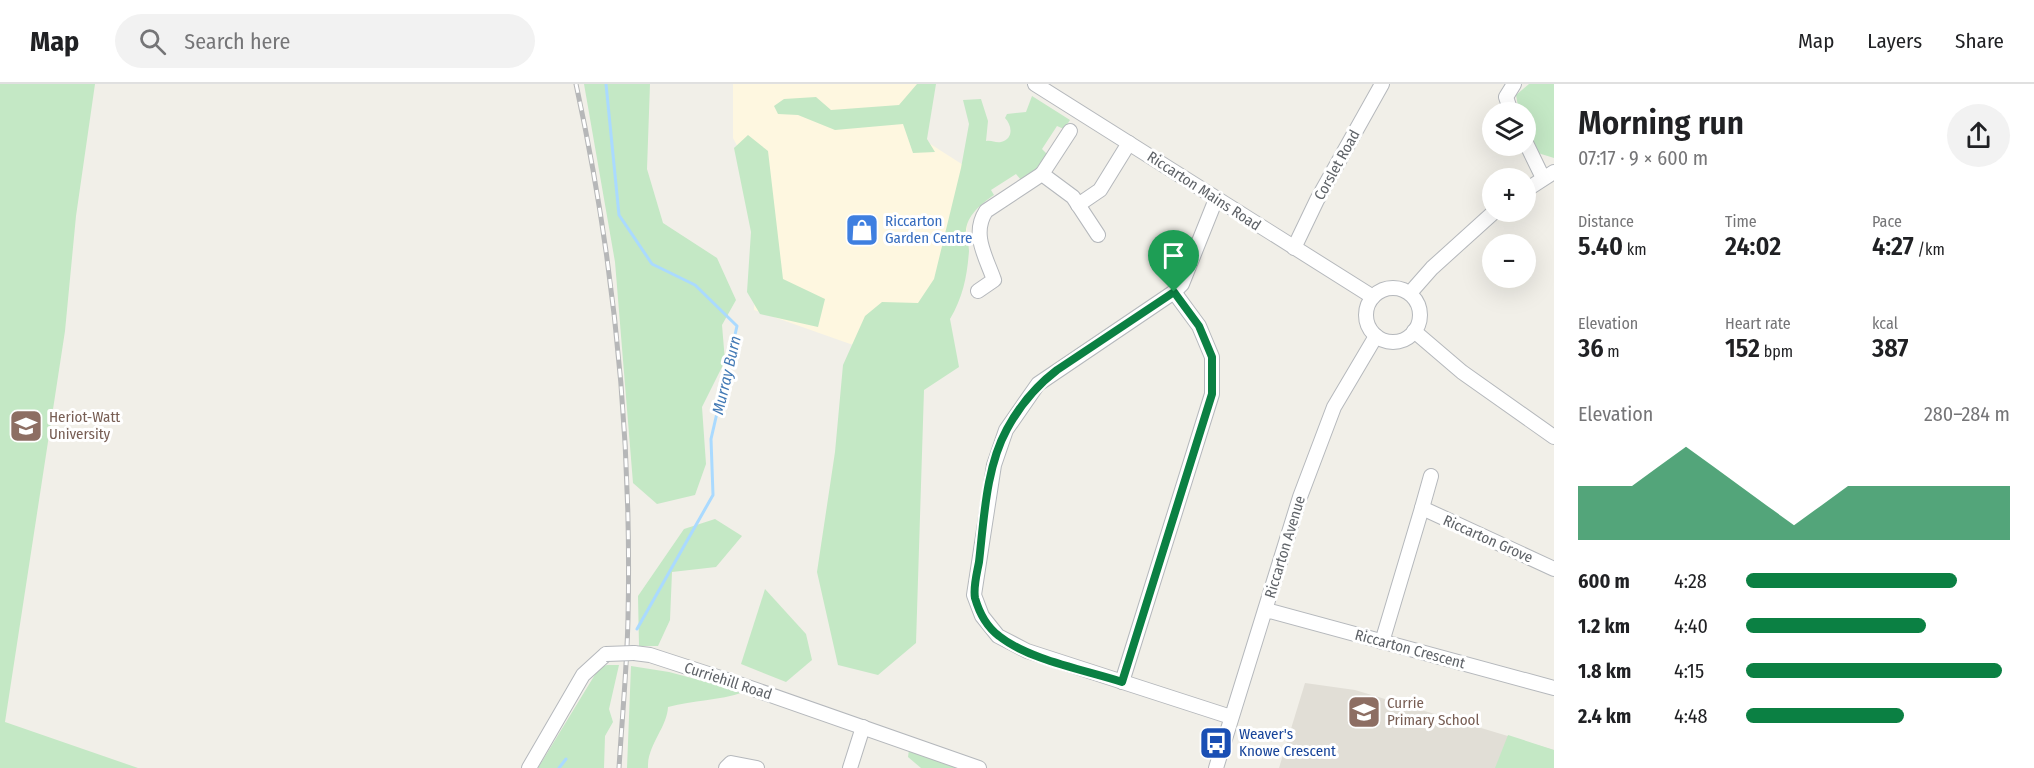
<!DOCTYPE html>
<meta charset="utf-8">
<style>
:root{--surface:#fff;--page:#f2f2f2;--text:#202124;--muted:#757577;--line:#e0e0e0;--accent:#0b8043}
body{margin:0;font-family:"Fira Sans Condensed",sans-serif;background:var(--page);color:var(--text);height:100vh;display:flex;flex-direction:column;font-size:22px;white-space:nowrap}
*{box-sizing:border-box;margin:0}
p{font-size:20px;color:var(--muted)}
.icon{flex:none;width:33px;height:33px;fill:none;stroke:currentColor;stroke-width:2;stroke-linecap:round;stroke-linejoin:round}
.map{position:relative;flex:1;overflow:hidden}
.sheet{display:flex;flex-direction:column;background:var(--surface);width:480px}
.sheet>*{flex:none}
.tools{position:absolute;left:1482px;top:18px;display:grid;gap:12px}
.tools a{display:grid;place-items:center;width:54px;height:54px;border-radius:50%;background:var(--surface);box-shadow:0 6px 24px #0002;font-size:30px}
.pin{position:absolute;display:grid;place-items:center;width:51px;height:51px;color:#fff;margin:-62px -26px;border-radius:50% 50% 50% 0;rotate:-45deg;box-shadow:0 0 6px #0007}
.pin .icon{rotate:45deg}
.round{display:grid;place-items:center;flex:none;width:63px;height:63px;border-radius:32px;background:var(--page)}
.head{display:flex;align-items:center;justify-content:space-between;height:102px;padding:0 24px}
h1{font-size:33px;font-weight:600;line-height:45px}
.figures{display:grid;grid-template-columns:repeat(3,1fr);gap:9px;height:102px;padding:6px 24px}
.figures div{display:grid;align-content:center}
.figures b{font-size:26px;font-weight:600}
.figures small{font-size:16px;font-weight:400}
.figures p{font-size:16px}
.chart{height:168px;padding:12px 24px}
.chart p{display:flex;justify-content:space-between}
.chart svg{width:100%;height:108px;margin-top:6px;fill:var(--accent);opacity:.7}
ul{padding:0 24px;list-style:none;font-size:20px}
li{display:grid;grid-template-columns:96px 72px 1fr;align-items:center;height:45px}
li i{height:15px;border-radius:8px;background:var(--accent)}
header{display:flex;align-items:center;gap:36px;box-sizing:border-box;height:84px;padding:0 30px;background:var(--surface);border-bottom:2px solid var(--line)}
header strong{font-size:28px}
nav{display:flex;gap:33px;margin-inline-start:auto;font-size:21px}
.search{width:420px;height:54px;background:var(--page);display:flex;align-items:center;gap:15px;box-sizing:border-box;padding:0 21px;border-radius:33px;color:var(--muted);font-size:22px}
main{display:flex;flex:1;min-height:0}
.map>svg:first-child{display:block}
.commercial{fill:#fef7e0}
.education{fill:#e1ded6}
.green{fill:#c4e8c5}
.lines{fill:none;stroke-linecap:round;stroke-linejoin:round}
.stream{stroke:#aadaff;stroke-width:3}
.minor-casing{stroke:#b5b8bc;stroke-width:16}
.minor{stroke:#fff;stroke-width:14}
.rail-casing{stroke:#b6b7b8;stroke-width:5}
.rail{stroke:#fff;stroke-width:3;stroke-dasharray:9;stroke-linecap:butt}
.minor-bridge-casing{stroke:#b5b8bc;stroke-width:16;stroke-linecap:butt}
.minor-bridge{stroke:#fff;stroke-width:14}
.route-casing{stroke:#fff;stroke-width:12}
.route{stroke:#0b8043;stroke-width:8}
.labels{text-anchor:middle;stroke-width:6;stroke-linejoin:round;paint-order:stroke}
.street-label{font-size:15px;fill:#5f6368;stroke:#fff}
.shop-label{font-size:15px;fill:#366cbe;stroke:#fff;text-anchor:start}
.education-label{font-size:15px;fill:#785e54;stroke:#fff;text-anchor:start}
.transit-label{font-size:15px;fill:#164399;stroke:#fff;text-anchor:start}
.water-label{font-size:16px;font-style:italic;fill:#4279b5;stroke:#fff}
</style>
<header>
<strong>Map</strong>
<div class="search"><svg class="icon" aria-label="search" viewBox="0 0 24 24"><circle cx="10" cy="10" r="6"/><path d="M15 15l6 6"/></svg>Search here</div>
<nav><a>Map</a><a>Layers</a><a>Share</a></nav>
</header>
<main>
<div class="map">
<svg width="1554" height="684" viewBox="0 0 1554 684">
<rect width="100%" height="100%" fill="#f1efe8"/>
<path class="commercial" d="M733,0h196l-8,54 50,32 -7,100 -63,92 -147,-52 6,-120 -27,-52z"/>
<path class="education" d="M1305,599l50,7 199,60v18h-275z"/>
<g class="green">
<path d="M0,0h95l-19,132 -11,115 -60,391 133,46h-138z"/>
<path d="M584,0h66l-3,85 16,54 54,35 19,42 -14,25 3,36 -23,46 4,57 -11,31 -38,9 -24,-21 -18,-221z"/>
<path d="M917,0h19l-9,55 8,13 -22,1 -10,-29 -68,6 -37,-15 -20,-1 -4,-8 10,-7 32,-2 15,13 68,-5z"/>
<path d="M1529,0h25v74l-16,-5 -12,-27v-14h-7l-3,-17z"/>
<path d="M1032,12l38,24 -6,9 -7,-3 -15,23 5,5 -11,15 -15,11 -5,-6 -25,16 3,5c-12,8 -28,21 -28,37 0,6 3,12 3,19 -2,26 -6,46 -19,68l9,48 -35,23 -8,253 -38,32 -40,-10 -21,-93 18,-120 8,-87 22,-49 17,-14 36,1 16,-24 27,-111 8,-44 -6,-24 18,-1 7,22 -2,20c6,-1 9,2 15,1 13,-3 11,-17 4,-24l2,-4 19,-2z"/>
<path d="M748,51l20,16 15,128 42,20 -7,28 -58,-13 -13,-22 4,-60 -17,-84z"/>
<path d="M715,435l27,17 -26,31 -44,5 -2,48 -12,26h-19l-1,-50 46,-67z"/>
<path d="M765,505l41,45 6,26 -26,22 -45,-18z"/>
<path d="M607,581h12l-10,44 4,13 -8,14 -1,32h-66l61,-100z"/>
<path d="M631,582l38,6 75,20c-26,9 -50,8 -76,15 -1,21 -21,38 -20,61h-21z"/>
<path d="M1508,651l46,15v18h-59z"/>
<path d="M909,666l48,18h-36l-13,-11z"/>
</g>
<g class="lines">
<g class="stream">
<path d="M606,0l13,131 33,49 43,21 42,41 -26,113 2,56 -76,134"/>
<path d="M559,684l7,-9"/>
</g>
<g class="minor-casing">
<g id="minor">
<path d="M1035,0l338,213"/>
<path d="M1511,28l-5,-15 8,-13"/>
<path d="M1526,59l17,35"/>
<path d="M1042,90l28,-43"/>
<path d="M1526,106l28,-18"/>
<path d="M1216,115l-34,85 -8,8 -136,92 -32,46 -12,35 -20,130 8,21 16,20 29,15 204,66"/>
<path d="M1078,121l22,-15 29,-47"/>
<path d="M1294,164l23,-48 65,-116"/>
<circle cx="1393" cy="231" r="27"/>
<path d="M978,207l16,-11c-8,-23 -23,-46 -8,-69l56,-37 31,23 25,38"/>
<path d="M1410,209l22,-25 62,-56"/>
<path d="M1414,247l48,41 92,65"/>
<path d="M1422,424l9,-32"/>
<path d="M1266,526l288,78"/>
<path d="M1382,558l40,-134 132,61"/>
<path d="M634,569l16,2 89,29 240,84"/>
<path d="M1122,598l90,-288v-37l-13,-31 -25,-34"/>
<path d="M529,684l54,-93 23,-21"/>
<path d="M726,684l5,-5 26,5"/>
<path d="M850,684l13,-41"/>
<path d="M1216,684l84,-271 34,-90 42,-71"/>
</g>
</g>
<use href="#minor" class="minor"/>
<g class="rail-casing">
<path id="rail" d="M576,0c38,175 56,355 52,534 -1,50 -6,100 -9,150"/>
</g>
<use href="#rail" class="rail"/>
<g class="minor-bridge-casing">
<path id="minor-bridge" d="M606,570l28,-1"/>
</g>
<use href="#minor-bridge" class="minor-bridge"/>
</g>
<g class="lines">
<g class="route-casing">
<path id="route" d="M1174,208l25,34 13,31v37l-90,288c-37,-12 -93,-22 -123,-46 -12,-9 -20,-24 -24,-38 -2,-11 2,-25 4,-36 5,-43 7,-95 28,-133 13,-24 29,-43 50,-59z"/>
</g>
<use href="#route" class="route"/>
</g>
<defs>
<g id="shop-square" transform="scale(1.725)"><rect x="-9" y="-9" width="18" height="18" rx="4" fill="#3f7fe0" stroke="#fff"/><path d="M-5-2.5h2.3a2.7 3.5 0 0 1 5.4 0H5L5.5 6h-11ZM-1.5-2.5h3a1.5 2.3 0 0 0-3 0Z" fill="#fff"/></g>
<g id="university-square" transform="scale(1.725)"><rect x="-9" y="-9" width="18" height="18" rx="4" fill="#8d6e63" stroke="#fff"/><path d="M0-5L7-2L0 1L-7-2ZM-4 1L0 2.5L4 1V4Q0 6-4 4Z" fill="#fff"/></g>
<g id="school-square" transform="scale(1.725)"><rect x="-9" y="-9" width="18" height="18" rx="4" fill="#8d6e63" stroke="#fff"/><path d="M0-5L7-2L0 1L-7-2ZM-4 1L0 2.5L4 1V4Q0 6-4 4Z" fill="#fff"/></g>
<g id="bus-square" transform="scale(1.725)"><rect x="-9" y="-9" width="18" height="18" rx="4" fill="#1a4fb4" stroke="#fff"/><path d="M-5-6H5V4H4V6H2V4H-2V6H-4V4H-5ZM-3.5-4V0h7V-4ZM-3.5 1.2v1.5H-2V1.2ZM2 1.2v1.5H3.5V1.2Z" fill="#fff"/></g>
</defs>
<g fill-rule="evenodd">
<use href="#shop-square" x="862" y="146"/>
<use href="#university-square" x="26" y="342"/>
<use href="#school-square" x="1364" y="628"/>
<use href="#bus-square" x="1216" y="659"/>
</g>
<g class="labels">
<g class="street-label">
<text transform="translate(1337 81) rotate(-61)" y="5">Corslet Road</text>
<text transform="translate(1204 107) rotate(33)" y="5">Riccarton Mains Road</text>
<text transform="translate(1488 455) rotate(24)" y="5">Riccarton Grove</text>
<text transform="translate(1285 463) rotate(-73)" y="5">Riccarton Avenue</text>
<text transform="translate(1410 565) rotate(15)" y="5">Riccarton Crescent</text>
<text transform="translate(728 597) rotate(18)" y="5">Curriehill Road</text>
</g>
<g class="shop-label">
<text x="885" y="142">Riccarton<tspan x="885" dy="17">Garden Centre</tspan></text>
</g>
<g class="education-label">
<text x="49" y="338">Heriot-Watt<tspan x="49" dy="17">University</tspan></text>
<text x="1387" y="624">Currie<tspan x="1387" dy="17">Primary School</tspan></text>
</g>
<g class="transit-label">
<text x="1239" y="655">Weaver's<tspan x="1239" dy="17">Knowe Crescent</tspan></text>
</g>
<g class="water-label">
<text transform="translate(726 291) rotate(-77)" y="6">Murray Burn</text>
</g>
</g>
</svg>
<div class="tools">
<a><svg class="icon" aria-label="layers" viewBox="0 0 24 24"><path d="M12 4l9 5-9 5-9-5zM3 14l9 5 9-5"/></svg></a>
<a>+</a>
<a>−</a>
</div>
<div class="pin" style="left:1174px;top:208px;background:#1e9e55"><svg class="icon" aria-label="arrive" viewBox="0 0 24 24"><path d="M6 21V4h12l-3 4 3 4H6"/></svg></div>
</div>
<section class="sheet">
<div class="head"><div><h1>Morning run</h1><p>07:17 · 9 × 600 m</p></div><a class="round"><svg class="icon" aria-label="share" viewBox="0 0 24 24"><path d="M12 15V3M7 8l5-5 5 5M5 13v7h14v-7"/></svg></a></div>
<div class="figures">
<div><p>Distance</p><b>5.40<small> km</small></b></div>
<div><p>Time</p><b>24:02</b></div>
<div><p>Pace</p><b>4:27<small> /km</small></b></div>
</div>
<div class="figures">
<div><p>Elevation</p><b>36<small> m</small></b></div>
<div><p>Heart rate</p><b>152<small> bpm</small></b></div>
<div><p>kcal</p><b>387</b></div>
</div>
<div class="chart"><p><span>Elevation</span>280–284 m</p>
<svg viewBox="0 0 160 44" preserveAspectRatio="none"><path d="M0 44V22L10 22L20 22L30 14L40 6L50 14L60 22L70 30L80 38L90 30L100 22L110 22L120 22L130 22L140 22L150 22L160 22V44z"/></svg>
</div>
<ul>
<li><b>600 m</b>4:28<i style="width:80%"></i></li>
<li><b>1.2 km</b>4:40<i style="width:68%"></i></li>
<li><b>1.8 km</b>4:15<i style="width:97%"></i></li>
<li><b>2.4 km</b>4:48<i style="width:60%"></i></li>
</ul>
</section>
</main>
